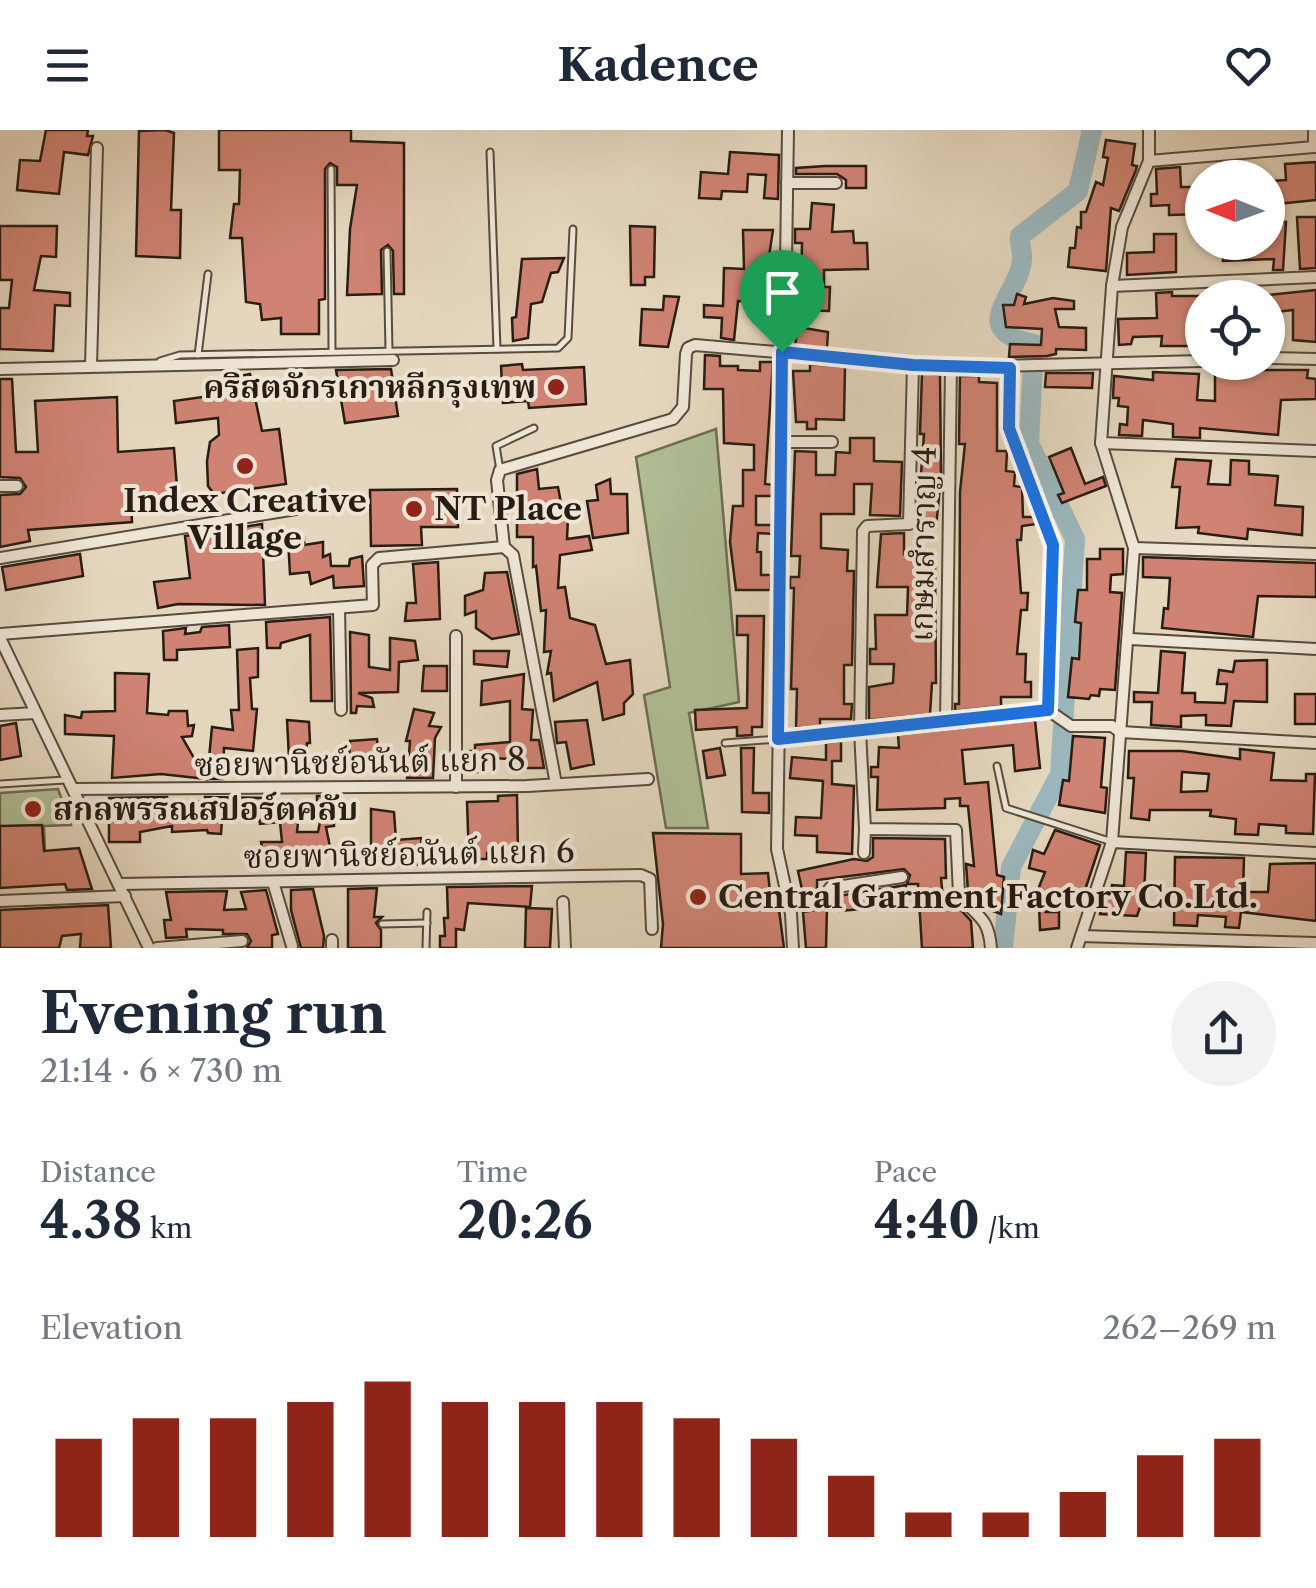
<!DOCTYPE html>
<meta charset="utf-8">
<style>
:root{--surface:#fff;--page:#f2f2f3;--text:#1f2937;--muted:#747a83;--accent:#8f2418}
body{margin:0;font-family:"Libre Caslon Text","Noto Serif Thai",serif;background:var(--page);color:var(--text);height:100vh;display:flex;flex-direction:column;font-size:38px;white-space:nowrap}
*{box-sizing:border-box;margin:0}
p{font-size:32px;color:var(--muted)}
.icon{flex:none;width:55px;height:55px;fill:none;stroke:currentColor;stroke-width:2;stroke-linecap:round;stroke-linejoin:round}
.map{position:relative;height:818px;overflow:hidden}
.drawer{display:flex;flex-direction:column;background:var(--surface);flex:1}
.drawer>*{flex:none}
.needle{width:65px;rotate:271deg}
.tools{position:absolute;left:1185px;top:30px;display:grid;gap:20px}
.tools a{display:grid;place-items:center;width:100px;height:100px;border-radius:50%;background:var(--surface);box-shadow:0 2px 8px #0004;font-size:50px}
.pin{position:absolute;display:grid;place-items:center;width:85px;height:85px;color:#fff;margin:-102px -42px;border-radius:50% 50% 50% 0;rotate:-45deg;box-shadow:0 0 10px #0007}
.pin .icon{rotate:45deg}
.round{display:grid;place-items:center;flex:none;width:105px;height:105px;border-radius:52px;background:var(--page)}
.head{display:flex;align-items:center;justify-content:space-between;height:170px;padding:0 40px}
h1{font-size:55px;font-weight:700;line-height:75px}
.stats{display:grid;grid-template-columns:repeat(3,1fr);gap:15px;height:170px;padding:10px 40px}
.stats div{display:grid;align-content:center}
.stats b{font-size:50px;font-weight:700}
.stats small{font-size:28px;font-weight:400}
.stats p{font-size:28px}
.chart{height:280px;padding:20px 40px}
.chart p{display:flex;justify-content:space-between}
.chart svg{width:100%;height:180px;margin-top:10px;stroke:var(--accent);stroke-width:6}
header{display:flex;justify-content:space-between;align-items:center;height:130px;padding:0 40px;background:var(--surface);font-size:45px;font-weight:700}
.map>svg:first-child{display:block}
.green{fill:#b0bf95;stroke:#6c6e54;stroke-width:2.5}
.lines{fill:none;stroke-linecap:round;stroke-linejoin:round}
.river{stroke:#9bb7bd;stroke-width:20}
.building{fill:#d08373;stroke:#281d14;stroke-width:2.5;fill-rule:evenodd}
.lane-casing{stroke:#574c3e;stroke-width:9}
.street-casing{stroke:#574c3e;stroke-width:14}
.lane{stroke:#eee5d5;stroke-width:5}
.street{stroke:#eee5d5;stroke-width:10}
.route-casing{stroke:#fff;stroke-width:20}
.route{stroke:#1a73e8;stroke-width:12}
.poi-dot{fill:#8f2418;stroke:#eee5d5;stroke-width:4}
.labels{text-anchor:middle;stroke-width:8;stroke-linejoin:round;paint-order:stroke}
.poi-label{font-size:32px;font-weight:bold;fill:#281d14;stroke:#eee5d5;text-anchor:start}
.street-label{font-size:32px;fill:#281d14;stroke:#eee5d5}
</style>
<header><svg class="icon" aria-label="menu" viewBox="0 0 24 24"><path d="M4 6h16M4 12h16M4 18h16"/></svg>Kadence<svg class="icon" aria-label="heart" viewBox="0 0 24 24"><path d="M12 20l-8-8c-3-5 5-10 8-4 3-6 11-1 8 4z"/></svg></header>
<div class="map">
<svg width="1316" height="818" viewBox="0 0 1316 818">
<rect width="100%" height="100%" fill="#e5d7be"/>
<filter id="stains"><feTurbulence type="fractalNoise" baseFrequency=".002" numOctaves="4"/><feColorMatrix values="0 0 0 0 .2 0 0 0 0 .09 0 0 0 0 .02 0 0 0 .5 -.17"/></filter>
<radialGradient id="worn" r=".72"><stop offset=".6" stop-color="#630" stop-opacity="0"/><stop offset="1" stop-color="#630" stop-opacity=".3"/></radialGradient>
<g class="green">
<path d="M716,299l23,273 -50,11 19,115h-42l-22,-133 26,-8 -34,-230z"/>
<path d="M58,659l13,36 -27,1 1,26 -45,3v-62z"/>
</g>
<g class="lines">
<path class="river" d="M1003,818l8,-81 49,-93 15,-235 -46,-96 5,-99c-68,-14 -15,-48 -12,-84 1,-8 -3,-16 -2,-24l58,-45 14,-61"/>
</g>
<g class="building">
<path d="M46,0h42l-1,6h6l-5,19 -24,-3 -5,42 -42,-4 3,-30 20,1z"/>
<path d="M165,0l9,3 -3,77h10l-1,48 -44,-2 3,-125z"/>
<path d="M219,0h132v11l53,2v151h-10l-1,-43 -5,-6 -7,5 1,44 -35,1 3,-66 7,-44h-20v-18l-7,-4 -5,6v130l-6,1v34h-38v-16l-19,2 -2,-16 -14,-2 -4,-64h-12l4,-34h5l1,-34h-21z"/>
<path d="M1106,10l29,4 -3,21 5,1 -1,4 -17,41 -8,-3 -5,63 -38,-4 2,-19h5l2,-21 4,1v-16h5l10,-30 7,3 5,-27 -5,-1z"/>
<path d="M730,22l49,3 -1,44 -14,-1 2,-23 -18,-1 -1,18 -25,-1 -1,8 -22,-1 2,-26 27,2z"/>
<path d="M1316,32v38l-48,5v-24l18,-1 -1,-16z"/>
<path d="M825,36h41v22h-20v-8l-9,-6h-41v-6z"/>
<path d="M1180,37l1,20h21v27l-33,1v-10l-18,1v-12h6l-1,-25z"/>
<path d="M812,73l22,2 -2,27 21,-1 1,12h13l1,26 -44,1v17h6l-1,24 -35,-1v-24h7l1,-43h-7v-14h15z"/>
<path d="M1297,87h19v51l-16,1z"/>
<path d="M1268,92h18l-3,48h-10l1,-11 -51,2v-19h45z"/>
<path d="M0,96h57l-1,31 -15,-1 -7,34 36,3v13l-15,-1 -2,46 -53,-2v-41h9l3,-28h-12z"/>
<path d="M630,96l25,1 -1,50h-9v8h-14z"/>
<path d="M743,100h30l-11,73 -24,-2 -4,39 -13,-2 1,-20 -18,-1v-12l19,1 1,-38 20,1z"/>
<path d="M1154,104h22v38l-49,3v-22l27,-1z"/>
<path d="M564,128l-6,14 -7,1 -9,29 -11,2 -3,34 -15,3 -1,-23 4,-1 6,-58z"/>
<path d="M1316,160v52l-23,-2v-30l-25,3v-18z"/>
<path d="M1172,162v4h28v50h-39l1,-10 -29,1 -2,7 -12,1 -1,-26 39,-1 -1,-25z"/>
<path d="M1017,164l9,3 -2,7 29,-6 21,3v8h-19l4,18 27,1v22l-30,-1v5l-9,2 -38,1 1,-13 31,1 1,-16 -36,-2 -3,-22h11z"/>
<path d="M664,166l15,1 -11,50 -28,-2 2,-36 21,1z"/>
<path d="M798,197l30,5 -1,16 -32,-3z"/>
<path d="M705,225l15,1v10h18v4l22,1v-9h13l-8,122 9,1v11h-18v29h17v9l-15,-1 -1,19h4v23h10l-1,15h-34l-6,-48 3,-36h10v-36h11v-25l-30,-2 -1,-54h-19z"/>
<path d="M522,234l1,6 61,-3 2,37 -57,4 -1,-7 -25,2 -2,-37z"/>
<path d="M810,234l35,3 -1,53 -28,-1v10h-9v-7h-11l-3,-51h17z"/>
<path d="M391,239l7,47 -53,7 -9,-53z"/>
<path d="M1237,240h71l-1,8 9,1v20l-35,1 -3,35 -78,-7v10l-27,-1v-13l-30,-4 -1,16 -23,-1 1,-11 7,1 1,-18 -10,-1 1,-8h-6l1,-22 39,4v-8l46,2 -2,26 18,1v-29z"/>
<path d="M922,243l18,2 1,101 -5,52 -19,-1 7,-93h-4z"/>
<path d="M1046,243h47l-1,15 -47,-1z"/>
<path d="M250,244l12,57 17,-2 7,55 -72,10 -6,-8 -1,-25 3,-19 9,-7 -1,-17 -42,5 -2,-22 43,-6 -1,-14z"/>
<path d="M960,246h19v6l18,1v68h10l-1,20 9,1 -1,14 8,1 1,30h10l3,7 -14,2 -1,14h-4l4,53h7l-1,17h-6l-4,44h9l-1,28h6v15h-30v9l-46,5v-7h4l1,-212 5,-48h-6z"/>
<path d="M0,249h12l4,73h22l-3,-51 82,-4 1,55 56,-4 4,52 -47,3 1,19 -104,8 2,11 -30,6v-52l20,-1 6,-7 -6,-9 -20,-1z"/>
<path d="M850,308h24v23l28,1 -2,54 -30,-1 2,-31h-18v30h-33v34l27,2 -1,21h7l-2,94h-8v39h8l-1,15h-31v7l-24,2 1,-39h-6l3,-101h-4v-11h9l1,-21h-9l4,-105 21,1v23h19l1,-23 14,1z"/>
<path d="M1071,318l14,36 18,-7 3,9 -44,17 -4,-8 6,-2 -15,-36z"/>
<path d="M1176,329l35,2 -3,23 22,1 1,-25 18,1v13l29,2 -3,29 28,2 -1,28 -54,-6 -1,10 -49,-6 1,-6 -23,1 4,-41h-8z"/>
<path d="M537,339l2,20 19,-2 3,16 -32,13 39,2 -1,21 22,-3 3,14 -32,5 -2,33 7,-1 5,31 25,7 11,39 24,-4 3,34 -9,9v11l-21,6 -6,-38 -43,19 -3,-28 -4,1 4,-23 -7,1 2,-42 -5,1 -5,-45 -3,1v-30h-16v-63z"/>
<path d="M610,349l1,15h16l1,39 -35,5 -6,-37 11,-1 -2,-15z"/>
<path d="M457,359l1,38h-37l1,18 -51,1 -1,-56z"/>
<path d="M262,394l3,81 -87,-1 -20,4 -4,-26 36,-4 -5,-42z"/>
<path d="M904,403v21l31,1 1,128h-4l-2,31 -61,6v-33l24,-4 1,-19h-24v-15h6l-1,-34h32l1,-28h-31l4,-53z"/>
<path d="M288,407l16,1v7l19,-3v15l7,-3 1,12h18l1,-7 12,-3 2,30 -30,2 -1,-12 -22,8 -2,-12 -19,2z"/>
<path d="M1100,419h23v25l-12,1 -1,17 12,1 -7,97 -15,-1 -1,7 -8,-1 -2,4 -21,-2 4,-39 7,1 2,-36 -6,-1 3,-32h9v-31h13z"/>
<path d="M80,424l3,22 -77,14 -4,-23z"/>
<path d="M1143,427l173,6v34l-58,-1 -5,41 -91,-9 2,-20 4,1 2,-31 -27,-1z"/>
<path d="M438,432l2,57 -35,2 2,-18h9l-3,-39z"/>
<path d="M507,442l12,62 -27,5 -16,-11v-17l-11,4v-19l18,-6 2,-17z"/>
<path d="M737,486h27l-2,111h-10v8l-15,1v-9l-41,3 -1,-20 52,-2 1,-73h-11z"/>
<path d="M330,487l2,84h-21l-1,-66 -29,8 -1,5h-13l-1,-26z"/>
<path d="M229,495l1,22 -53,3v10h-13l-1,-29 23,-3 -1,6 15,-2 2,-5z"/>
<path d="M350,502l19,3v32l21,3v-32l25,3 3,19 -19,2 -1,30 -40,1 14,5 2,9 -17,-1 -1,7h-5z"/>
<path d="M258,518v29l-8,1 2,31h5l-4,42 -29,-3 -1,31h-16l5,-52 21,3 -2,-20h8l-2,-60z"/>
<path d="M474,521h35l-2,16 -33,-3z"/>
<path d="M1161,521l24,2 -3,40h13v9l30,1 2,-19h-10l2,-14 14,2 2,-11 32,-1v42l-33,-1 -3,25 -25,-1v-10l-25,1v11l-30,-2 1,-23h-18v-10l24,1z"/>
<path d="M424,536h23v25h-25z"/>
<path d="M115,543l34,1 -2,39 21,2 1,-4h18l1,15 6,-1 -2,11 -10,1 24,42 -45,-5 -49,4 2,-42 -49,-2v-19l16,3 1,-6 33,-1z"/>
<path d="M524,544l-2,35 11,1 -2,30h8l5,28h-24v-8l-35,-3 -1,16 -13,-2 -1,-20h5v-6l35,-3v-41l-29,4 1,-24z"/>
<rect x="1295" y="564" width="21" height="30"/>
<path d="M414,579l20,4 -5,13 12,1 -6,11 -2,40h-26l3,-37h-4z"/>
<path d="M287,590l22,2 1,21h-3l-2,16 -16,-1z"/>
<path d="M587,590l7,44 -23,5 -5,-27 -9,1 -2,-21z"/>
<path d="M1035,590l5,48 -25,3 -2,-26 -51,5 3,34 23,-2 9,93 7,2 -3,37 -19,-7 -14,-16 -2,-27 8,2 -6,-60h-8v-8l-15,1v9l-68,2 1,-33h-7v-10h7l1,-20 20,1 -1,-13z"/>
<path d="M16,593l5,33 -21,4v-34z"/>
<path d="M1073,606l32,2 -4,49 6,1 -2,25 -46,-8 4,-25 6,1z"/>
<path d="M377,609l2,21h-30l1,-19z"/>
<path d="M841,611v20h-9v23l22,2 -2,68 -35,-2v-16l-22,-1 1,-18 25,1 2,-37 -33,-3 2,-21 34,3v-17z"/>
<path d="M720,618l5,27 -18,3 -4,-27z"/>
<path d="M741,618h13l-1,45h16v20l-27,-1z"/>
<path d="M1240,619l34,4 -3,27 35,1v-7h9l-2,60 -27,-1v-7l-27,-2 -1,11 -23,-1 1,-15 -26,-3 1,-6h-61l-1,10 -18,-2 3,-40h-6l1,-27h53l58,8zM1182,642l27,2 -2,17 -26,1z"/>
<path d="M517,665l1,57 -31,1v6h-18l-2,-57 31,-1v-5z"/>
<path d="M317,666h17v30l-8,1 5,25 -29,3 1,5h-39l-3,-18h21l-2,-20 -20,2 -2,-14 -35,-5 -2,29 -13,-1 -1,-3 -35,2v-6l-32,6v10h-31v-44l58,-1v7l38,-3v-4l68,1 1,6 26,-1 -3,29h21l4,-20h-5z"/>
<path d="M371,679l23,3 2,28 25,-2 2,26 -23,2 -1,-10h-28z"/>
<path d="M42,695l2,26 35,-3 13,41 -25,1 -2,-6 -65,4v-62z"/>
<path d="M1055,700l45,15 -18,54 -24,-9 -12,22h13v16l-19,2 -1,-26 -6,-2 12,-30 -16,-4 4,-18 11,4z"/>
<path d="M653,703l88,1v40l27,-1 4,37h7l5,38h-123l2,-24z"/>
<path d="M873,708l72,1 1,39h-5l3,30 14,-1 13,14 2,27h-51l-4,-64h-11l3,-9 -6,-6 -87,11v13l-14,1 -5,-23 56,-12 13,2 6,-4z"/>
<path d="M1126,722l20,1 -2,43 -7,20 -37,-2 4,-20h7l1,-9 12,1z"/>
<path d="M1175,727l69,1 -1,34h25l2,-28 46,-1v58l-75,-9 -2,16 -14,-1 1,-10 -28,-2 -1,11 -23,-1z"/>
<path d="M906,755v20l-66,6 -2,-15z"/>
<path d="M532,756l-2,21 -62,-4 -4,27 -8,-1v19h-16v-12h5l-1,-18h4l-1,-31z"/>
<path d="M377,758l-3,29h8l-6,6 5,7v18h-33v-59z"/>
<path d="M313,759l11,47 -1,12h-22l-10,-38v-20z"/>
<path d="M266,760l12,44 -6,1v13h-25l4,-7 -4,-7h-24v-4l-37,-1 1,8 -21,1 -2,-18h7l-5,-28 61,-1 -3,19 22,-1 -5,-17z"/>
<path d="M108,775l3,43h-31l1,-14 -19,2 -3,12h-59v-38z"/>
<path d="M526,778l26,1 -2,39h-25z"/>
<path d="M827,778l-1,40h-20l-3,-36z"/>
</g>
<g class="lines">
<g class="lane-casing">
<g id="lane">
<path d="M490,22l7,197"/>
<path d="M331,39l1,182"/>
<path d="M387,121l2,100"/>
<path d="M198,225l10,-81"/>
<path d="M160,231l20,-6 378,-7 10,-10 5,-109"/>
<path d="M500,340l-4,-24 38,-18"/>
<path d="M725,613l53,-4"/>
<path d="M997,636l9,42 103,33"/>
<path d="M0,654l65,-4"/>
<path d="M382,794l45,-1"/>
<path d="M426,818l1,-36"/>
</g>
</g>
<g class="street-casing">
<g id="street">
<path d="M788,0l-11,719 14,65 2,34"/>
<path d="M1149,31l165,-14v-17"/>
<path d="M787,53h49"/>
<path d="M1112,156l204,-9"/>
<path d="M1268,228l48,1"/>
<path d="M913,235l-4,159 -42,2 -4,5 -3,199 5,99 91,1 3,64c17,24 29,20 32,54"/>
<path d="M91,236l6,-218"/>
<path d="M1010,238l-1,60 44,117 -5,165"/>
<path d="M0,239l393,-9"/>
<path d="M781,312h51"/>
<path d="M1101,313l215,8"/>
<path d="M0,356h17"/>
<path d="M504,417l9,8 43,229"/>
<path d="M1134,418l182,6"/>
<path d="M0,428l302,-50"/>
<path d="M339,478l2,102"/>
<path d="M0,504l373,-29 -1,-40 7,-7 125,-11 -7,-67 3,-10 173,-51 10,-12 3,-53 2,-6 7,-3 256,22 251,-6"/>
<path d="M456,506v151"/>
<path d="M0,508l149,310"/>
<path d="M1130,509l186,10"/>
<path d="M0,585l35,-2"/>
<path d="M946,591l5,-354"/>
<path d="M778,609l270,-29 23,16h41l8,6 196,11"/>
<path d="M73,659l454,-3 121,-7"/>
<path d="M1112,712l204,11"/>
<path d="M864,723l1,-24"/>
<path d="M273,752l19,64"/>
<path d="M119,754l522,-9 9,4 2,50"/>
<path d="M0,771l125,-5"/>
<path d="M563,772l2,46"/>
<path d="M789,774l33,-3 8,-13 72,-11"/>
<path d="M1081,806l235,7"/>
<path d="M332,810v8"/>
<path d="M157,818l85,-7"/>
<path d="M1077,818l35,-106 22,-294 -33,-105 11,-157 10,-59 27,-66v-31"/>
</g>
</g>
<use href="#lane" class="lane"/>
<use href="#street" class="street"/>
</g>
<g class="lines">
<g class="route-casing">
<path id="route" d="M782,222l131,13 97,3 -1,60 44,117 -5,165 -270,29z"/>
</g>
<use href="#route" class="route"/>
</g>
<g class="poi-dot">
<circle cx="556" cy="257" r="10"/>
<circle cx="245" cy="336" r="10"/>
<circle cx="414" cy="379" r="10"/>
<circle cx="33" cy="679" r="10"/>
<circle cx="698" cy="767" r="10"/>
</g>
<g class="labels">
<g class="poi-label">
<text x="536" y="268" text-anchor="end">คริสตจักรเกาหลีกรุงเทพ</text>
<text x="245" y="382" text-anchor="middle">Index Creative<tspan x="245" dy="37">Village</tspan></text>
<text x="434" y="390">NT Place</text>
<text x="53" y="690">สกลพรรณสปอร์ตคลับ</text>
<text x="718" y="778">Central Garment Factory Co.Ltd.</text>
</g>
<g class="street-label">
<text transform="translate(923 414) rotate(-89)" y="11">เกษมสำราญ 4</text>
<text transform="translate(360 632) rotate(-1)" y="11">ซอยพานิชย์อนันต์ แยก 8</text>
<text transform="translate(409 724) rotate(-1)" y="11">ซอยพานิชย์อนันต์ แยก 6</text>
</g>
</g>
<rect width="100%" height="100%" filter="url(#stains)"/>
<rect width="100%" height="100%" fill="url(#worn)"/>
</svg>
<div class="tools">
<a><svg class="needle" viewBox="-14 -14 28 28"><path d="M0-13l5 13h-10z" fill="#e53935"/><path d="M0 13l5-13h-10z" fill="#747a83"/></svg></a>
<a><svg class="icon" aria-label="locate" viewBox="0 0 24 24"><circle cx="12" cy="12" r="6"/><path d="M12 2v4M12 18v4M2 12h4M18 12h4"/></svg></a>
</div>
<div class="pin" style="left:782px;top:222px;background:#1e9e55"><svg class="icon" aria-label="arrive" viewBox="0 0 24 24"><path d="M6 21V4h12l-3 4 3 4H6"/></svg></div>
</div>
<section class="drawer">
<div class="head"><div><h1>Evening run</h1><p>21:14 · 6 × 730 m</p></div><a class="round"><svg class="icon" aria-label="share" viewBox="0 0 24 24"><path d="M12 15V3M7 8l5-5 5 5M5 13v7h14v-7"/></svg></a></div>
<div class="stats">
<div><p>Distance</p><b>4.38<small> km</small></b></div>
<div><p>Time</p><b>20:26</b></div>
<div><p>Pace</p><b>4:40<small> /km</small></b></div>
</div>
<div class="chart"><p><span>Elevation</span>262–269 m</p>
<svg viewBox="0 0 160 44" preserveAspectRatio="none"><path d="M5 44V20M15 44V15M25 44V15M35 44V11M45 44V6M55 44V11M65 44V11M75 44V11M85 44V15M95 44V20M105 44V29M115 44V38M125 44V38M135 44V33M145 44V24M155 44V20"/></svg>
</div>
</section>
